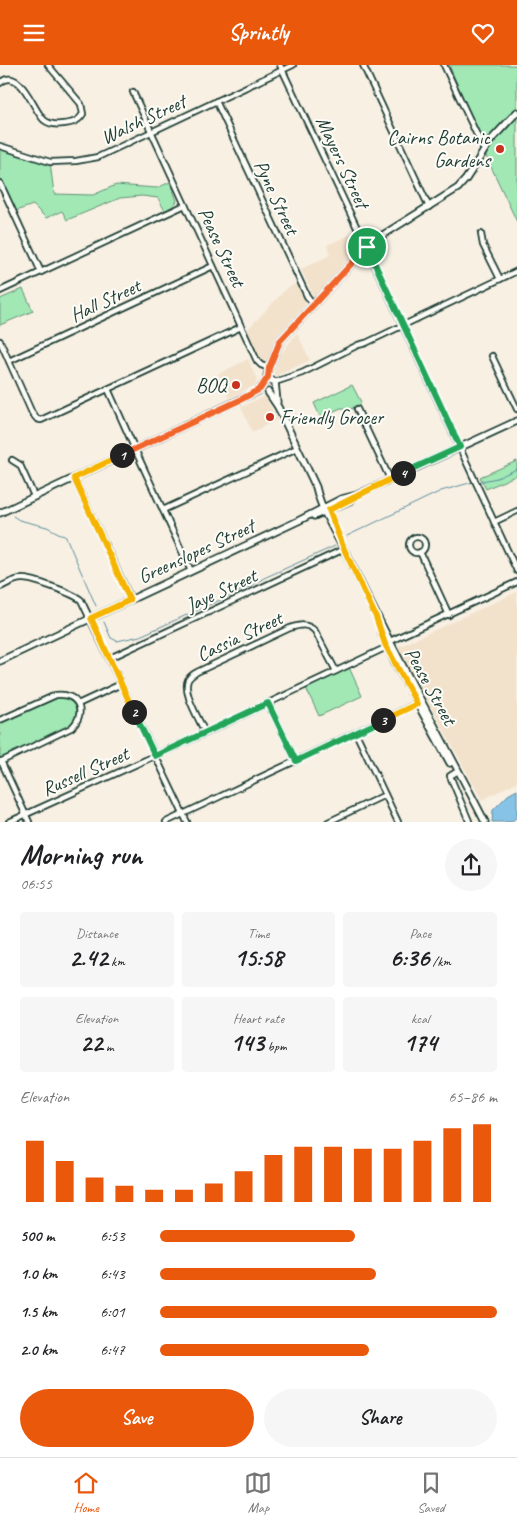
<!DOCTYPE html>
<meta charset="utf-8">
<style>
:root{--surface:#fff;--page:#f6f6f6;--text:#202124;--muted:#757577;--line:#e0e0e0;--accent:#ea580c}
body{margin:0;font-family:Caveat,sans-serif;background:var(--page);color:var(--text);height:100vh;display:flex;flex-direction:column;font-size:19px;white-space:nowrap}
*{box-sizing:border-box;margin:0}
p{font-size:16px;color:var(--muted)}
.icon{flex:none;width:28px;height:28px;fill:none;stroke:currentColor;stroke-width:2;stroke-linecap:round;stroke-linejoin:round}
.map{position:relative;height:757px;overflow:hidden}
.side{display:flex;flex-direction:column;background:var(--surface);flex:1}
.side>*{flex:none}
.pin{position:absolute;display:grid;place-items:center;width:42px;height:42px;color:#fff;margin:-21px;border:2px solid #fff;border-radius:50%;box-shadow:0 1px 5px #0007}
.km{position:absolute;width:25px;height:25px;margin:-12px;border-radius:50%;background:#222;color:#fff;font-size:14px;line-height:25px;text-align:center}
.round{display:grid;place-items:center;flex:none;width:52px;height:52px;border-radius:26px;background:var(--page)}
.summary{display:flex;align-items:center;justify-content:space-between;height:85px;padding:0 20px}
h1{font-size:28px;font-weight:800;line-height:38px}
.figures{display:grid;grid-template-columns:repeat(3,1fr);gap:8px;height:85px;padding:5px 20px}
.figures div{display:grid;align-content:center;border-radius:5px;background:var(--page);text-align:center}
.figures b{font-size:25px;font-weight:800}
.figures small{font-size:14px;font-weight:400}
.figures p{font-size:14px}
.chart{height:140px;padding:10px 20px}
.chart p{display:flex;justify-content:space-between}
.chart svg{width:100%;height:90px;margin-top:5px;stroke:var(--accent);stroke-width:6}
.action{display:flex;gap:10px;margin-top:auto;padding:10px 20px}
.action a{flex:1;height:58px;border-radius:30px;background:var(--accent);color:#fff;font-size:20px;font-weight:800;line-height:58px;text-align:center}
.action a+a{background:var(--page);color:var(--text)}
ul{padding:0 20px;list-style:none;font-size:16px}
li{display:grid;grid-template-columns:80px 60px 1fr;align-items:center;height:38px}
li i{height:12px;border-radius:6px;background:var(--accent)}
header{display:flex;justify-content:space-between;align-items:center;height:65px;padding:0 20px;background:var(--accent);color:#fff;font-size:22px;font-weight:800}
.tab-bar{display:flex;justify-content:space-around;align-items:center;height:70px;border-top:1px solid var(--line);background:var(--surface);font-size:14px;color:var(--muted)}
.tab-bar a{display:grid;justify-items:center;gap:2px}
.tab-bar .current{color:var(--accent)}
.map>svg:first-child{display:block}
.built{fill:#f2e2cc}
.green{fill:#a1e8b5;stroke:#609274}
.water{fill:#87c2e7;stroke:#5d8d9f}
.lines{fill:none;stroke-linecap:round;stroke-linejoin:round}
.stream{stroke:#5d8d9f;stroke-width:1}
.street-casing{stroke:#1f3d34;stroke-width:8}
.secondary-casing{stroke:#1f3d34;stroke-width:9}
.street{stroke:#fdfcf7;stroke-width:4.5}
.secondary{stroke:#fdfcf7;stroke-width:5.5}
.split-1-casing{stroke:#fff;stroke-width:10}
.split-2-casing{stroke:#fff;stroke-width:10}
.split-3-casing{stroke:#fff;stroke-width:10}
.split-4-casing{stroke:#fff;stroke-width:10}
.split-5-casing{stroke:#fff;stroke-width:10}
.split-1{stroke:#f0652b;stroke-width:6}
.split-2{stroke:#f5b400;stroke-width:6}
.split-3{stroke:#22a559;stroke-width:6}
.split-4{stroke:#f5b400;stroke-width:6}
.split-5{stroke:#22a559;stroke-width:6}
.poi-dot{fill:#c8321e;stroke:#fdfcf7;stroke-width:2}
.labels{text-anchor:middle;stroke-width:4;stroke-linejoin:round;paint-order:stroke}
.street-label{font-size:20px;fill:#1f3d34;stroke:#fdfcf7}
.poi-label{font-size:20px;fill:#1f3d34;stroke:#fdfcf7;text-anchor:end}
</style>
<header><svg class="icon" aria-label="menu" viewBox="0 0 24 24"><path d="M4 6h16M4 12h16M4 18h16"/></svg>Sprintly<svg class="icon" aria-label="heart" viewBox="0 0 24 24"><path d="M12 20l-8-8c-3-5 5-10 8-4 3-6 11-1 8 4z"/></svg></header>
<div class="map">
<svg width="517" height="757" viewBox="0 0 517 757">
<rect width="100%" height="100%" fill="#f8f0e3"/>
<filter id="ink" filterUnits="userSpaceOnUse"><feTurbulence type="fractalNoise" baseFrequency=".02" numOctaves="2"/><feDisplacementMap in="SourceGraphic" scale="10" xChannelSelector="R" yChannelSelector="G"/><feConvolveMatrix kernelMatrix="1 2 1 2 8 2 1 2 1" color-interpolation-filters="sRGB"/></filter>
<g filter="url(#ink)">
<g class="built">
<path d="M352,169l6,13 -44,51 -13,-29 29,-14 -3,-10z"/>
<path d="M297,218l9,21 -32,36 -6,19 -3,3 -4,-1 -14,-31 39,-41z"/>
<path d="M297,268l13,27 -34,16 -3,-2 7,-19z"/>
<path d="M248,294l9,20 -2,7 -26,12 -11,-24z"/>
<path d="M265,331l12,24 -25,12 -11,-25z"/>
<path d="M517,527v190l-35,18 -84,-153z"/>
</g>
<g class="green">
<path d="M449,0h68v157l-31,-66 -4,-14z"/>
<path d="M0,80l50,17 4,32 39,1 23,-10 41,3 13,-6 7,19 -3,4 -9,6 -7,-13 -16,-2 -22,2 -53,22 -5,-9 -16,7 -13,-13 -20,7 -13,-28z"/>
<path d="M23,224l10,22 -33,14v-26z"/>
<path d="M352,320l9,17 -4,7 -16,-1 -21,9 -6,-14z"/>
<path d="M517,396v14l-31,14 -6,-12z"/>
<path d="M348,600l14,31 -43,20 -14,-30z"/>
<path d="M60,632c6,1 13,3 16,10 1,4 1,11 -2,15 -6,9 -61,31 -74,37v-36l49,-23z"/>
</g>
<path class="water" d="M517,725v27l-6,5h-19l1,-12 15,-15z"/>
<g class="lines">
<g class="stream">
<path d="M477,417l20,-4 20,-9"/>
<path d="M13,451l6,4 28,7 19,10 30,69"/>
<path d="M347,471l94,-45 32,-9"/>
<path d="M104,557l7,16 6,3 23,-5 109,-49 15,-9 71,-32"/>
</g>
<g class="street-casing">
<g id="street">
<path d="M280,0l105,222 132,284"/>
<path d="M363,0l66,142"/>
<path d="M444,0l40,85"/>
<path d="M0,18c20,-18 33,27 44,37 6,5 12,5 19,4 9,-1 15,-2 20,-10l-2,-10 -33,-39"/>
<path d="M133,27l124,269 4,4 8,3"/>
<path d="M216,36l91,195 7,9"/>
<path d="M0,81l50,16 26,-1 22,-4 195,-92"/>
<path d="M0,118l41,89"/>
<path d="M481,169l2,11 17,34"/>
<path d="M0,226l185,-86"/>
<path d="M0,276l32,72 5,6 4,1 200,-93"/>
<path d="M492,291l25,53"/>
<path d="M9,296l204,-95"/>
<path d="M275,317l27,-9 56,-28 8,-2 151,-72"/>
<path d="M108,324l25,56 58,126"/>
<path d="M357,344l33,70"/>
<path d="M12,395l8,5 14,31"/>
<path d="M74,413l57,122"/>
<path d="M163,445l134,-62"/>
<path d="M494,457l23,-11"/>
<circle cx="417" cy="480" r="8"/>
<path d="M420,487l29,63"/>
<path d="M0,522c7,-3 14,-8 22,-8 10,-1 52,15 59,21l106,222"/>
<path d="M388,577l129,-60"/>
<path d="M110,593l234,-109"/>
<path d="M268,638l28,58"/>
<path d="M78,639l43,-20"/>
<path d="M0,655l56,-25c22,-3 32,18 15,33l-71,34"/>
<path d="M205,668c-5,-13 -23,-40 -17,-53 2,-4 6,-6 9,-8l93,-44c10,-3 17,-5 25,3l21,40"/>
<path d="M356,668l42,89"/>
<path d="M1,696l28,61"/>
<path d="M458,706l-8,5 19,45"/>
<path d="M9,757l196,-89 184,-87"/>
<path d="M166,757l254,-120"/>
<path d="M328,757l57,-27"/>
</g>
</g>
<g class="secondary-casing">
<g id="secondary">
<path d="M266,316l5,-1 4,2 2,20"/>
<path d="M268,327l10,15 38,80c6,27 23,51 35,76 41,88 90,172 134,259"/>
<path d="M0,448l258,-122 8,-10 3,-13 11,-27 87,-94 11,-9 80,-50 8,-9 25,-39 26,-28"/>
<path d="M314,451l37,-16"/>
<path d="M381,567l12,27 57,104"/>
<path d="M0,596l298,-140 43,-22 16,-4 160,-74"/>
</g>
</g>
<use href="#street" class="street"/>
<use href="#secondary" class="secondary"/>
</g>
</g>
<g class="lines" filter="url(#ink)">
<g class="split-1-casing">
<path id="split-1" d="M122,390l118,-55 20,-11 8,-12 1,-9 11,-27 87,-94"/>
</g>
<g class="split-2-casing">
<path id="split-2" d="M122,390l-48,23 56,122 -39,18 43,94"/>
</g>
<g class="split-3-casing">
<path id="split-3" d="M134,647l21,44 113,-53 28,58 87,-41"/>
</g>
<g class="split-4-casing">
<path id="split-4" d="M383,655l34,-16 -32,-60 -9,-27 -32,-68 -15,-39 74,-37"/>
</g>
<g class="split-5-casing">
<path id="split-5" d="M367,182l93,200 -57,26"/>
</g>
<use href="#split-1" class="split-1"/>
<use href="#split-2" class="split-2"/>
<use href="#split-3" class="split-3"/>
<use href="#split-4" class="split-4"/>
<use href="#split-5" class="split-5"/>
</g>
<g class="poi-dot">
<circle cx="500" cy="84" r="5"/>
<circle cx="236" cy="320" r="5"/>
<circle cx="270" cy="352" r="5"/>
</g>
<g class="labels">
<g class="street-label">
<text transform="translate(143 54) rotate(-25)" y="7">Walsh Street</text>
<text transform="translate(343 97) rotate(65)" y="7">Mayers Street</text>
<text transform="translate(277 132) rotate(65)" y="7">Pyne Street</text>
<text transform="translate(222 182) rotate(65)" y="7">Pease Street</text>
<text transform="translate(105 235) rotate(-25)" y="7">Hall Street</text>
<text transform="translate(196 486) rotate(-25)" y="7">Greenslopes Street</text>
<text transform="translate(221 525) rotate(-25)" y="7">Jaye Street</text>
<text transform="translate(239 571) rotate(-25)" y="7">Cassia Street</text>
<text transform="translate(431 621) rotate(61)" y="7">Pease Street</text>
<text transform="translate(85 706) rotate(-24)" y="7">Russell Street</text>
</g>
<g class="poi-label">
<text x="490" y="79">Cairns Botanic<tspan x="490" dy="23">Gardens</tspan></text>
<text x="226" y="327">BOQ</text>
<text x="280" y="359" text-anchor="start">Friendly Grocer</text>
</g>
</g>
</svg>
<div class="pin" style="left:367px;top:182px;background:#1e9e55"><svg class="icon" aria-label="arrive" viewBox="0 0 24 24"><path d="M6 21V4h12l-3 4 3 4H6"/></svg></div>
<b class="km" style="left:122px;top:390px">1</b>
<b class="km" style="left:134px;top:647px">2</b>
<b class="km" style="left:383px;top:655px">3</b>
<b class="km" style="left:403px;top:408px">4</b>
</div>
<section class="side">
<div class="summary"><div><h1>Morning run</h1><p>06:55</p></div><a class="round"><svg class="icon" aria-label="share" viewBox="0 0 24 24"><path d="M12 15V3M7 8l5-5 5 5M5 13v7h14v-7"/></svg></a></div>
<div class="figures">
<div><p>Distance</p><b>2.42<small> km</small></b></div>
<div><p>Time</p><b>15:58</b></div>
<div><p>Pace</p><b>6:36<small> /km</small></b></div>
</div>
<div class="figures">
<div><p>Elevation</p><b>22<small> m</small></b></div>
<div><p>Heart rate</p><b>143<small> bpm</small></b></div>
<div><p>kcal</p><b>174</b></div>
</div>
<div class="chart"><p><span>Elevation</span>65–86 m</p>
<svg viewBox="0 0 160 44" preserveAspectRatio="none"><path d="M5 44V14M15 44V24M25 44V32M35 44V36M45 44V38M55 44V38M65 44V35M75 44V29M85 44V21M95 44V17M105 44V17M115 44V18M125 44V18M135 44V14M145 44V8M155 44V6"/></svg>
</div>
<ul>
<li><b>500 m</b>6:53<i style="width:58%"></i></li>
<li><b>1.0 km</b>6:43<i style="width:64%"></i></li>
<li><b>1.5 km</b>6:01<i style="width:100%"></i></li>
<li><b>2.0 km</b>6:47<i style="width:62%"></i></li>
</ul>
<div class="action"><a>Save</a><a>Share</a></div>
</section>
<nav class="tab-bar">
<a class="current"><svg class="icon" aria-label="home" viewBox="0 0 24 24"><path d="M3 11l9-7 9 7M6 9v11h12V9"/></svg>Home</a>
<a><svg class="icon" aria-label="map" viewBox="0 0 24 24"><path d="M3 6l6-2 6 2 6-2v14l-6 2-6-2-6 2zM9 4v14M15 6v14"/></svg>Map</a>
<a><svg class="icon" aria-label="saved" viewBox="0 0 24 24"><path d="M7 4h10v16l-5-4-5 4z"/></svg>Saved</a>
</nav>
